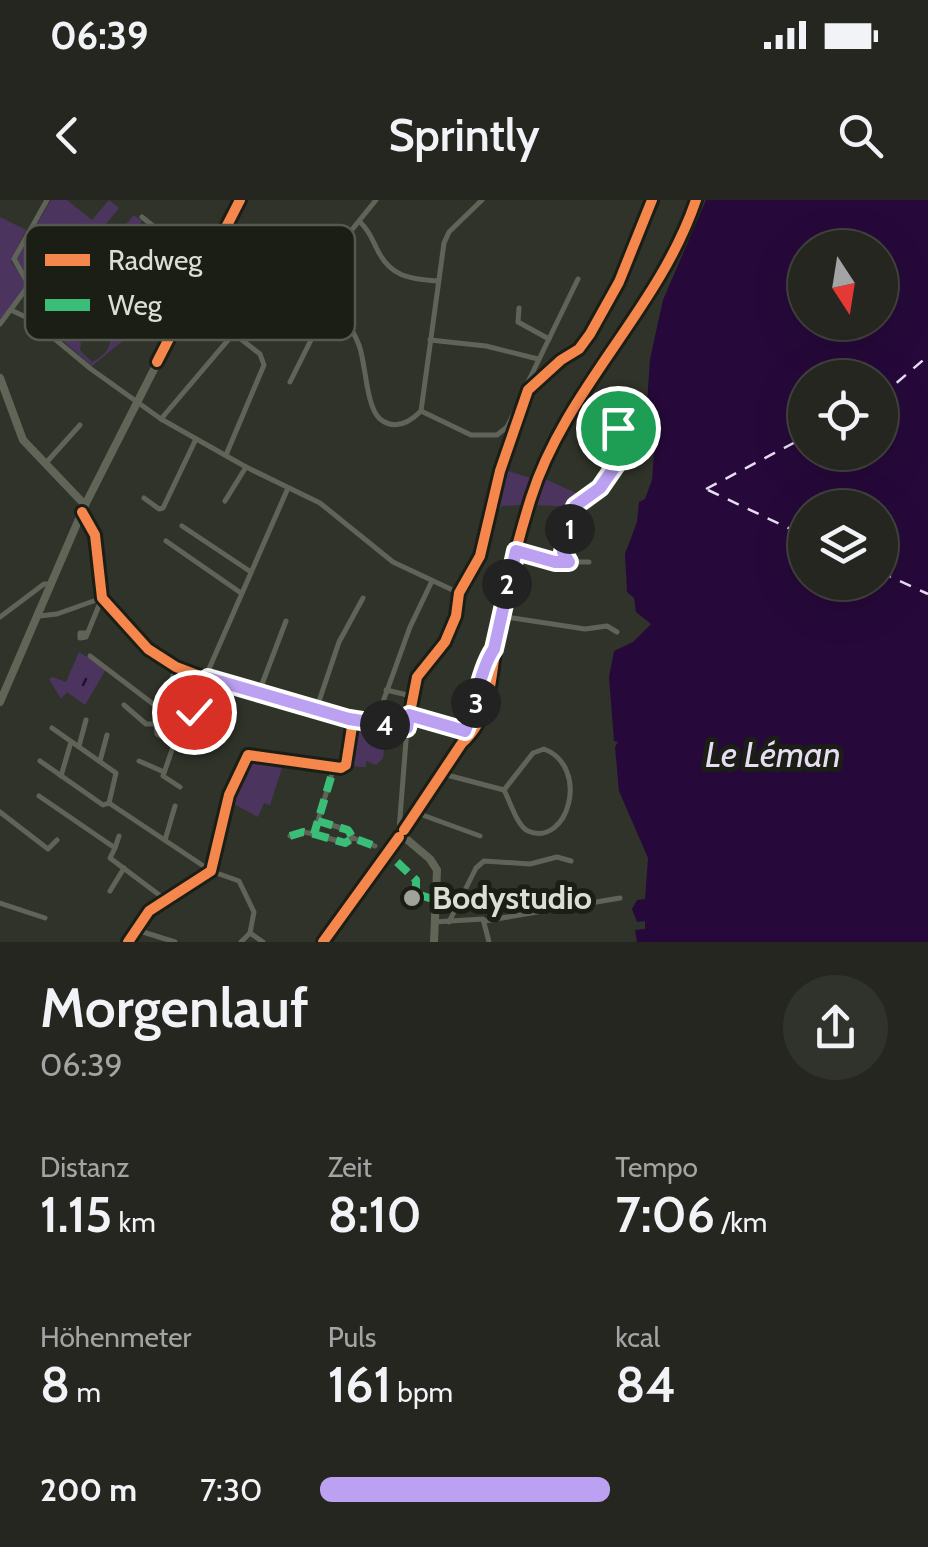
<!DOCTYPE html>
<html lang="de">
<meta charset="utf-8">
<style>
:root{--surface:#24261f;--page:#30322c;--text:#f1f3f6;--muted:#a3a5a4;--line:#41433d;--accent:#bca0f2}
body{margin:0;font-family:Cabin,sans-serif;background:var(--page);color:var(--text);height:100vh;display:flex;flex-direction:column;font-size:38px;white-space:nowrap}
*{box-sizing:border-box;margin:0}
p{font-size:32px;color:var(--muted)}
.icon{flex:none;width:55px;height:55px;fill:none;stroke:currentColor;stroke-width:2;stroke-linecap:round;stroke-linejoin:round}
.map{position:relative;height:742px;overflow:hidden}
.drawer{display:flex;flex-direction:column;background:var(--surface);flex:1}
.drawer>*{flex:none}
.needle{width:65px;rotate:168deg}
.controls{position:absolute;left:788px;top:30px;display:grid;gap:20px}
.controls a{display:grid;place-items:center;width:110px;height:110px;border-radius:50%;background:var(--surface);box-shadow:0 10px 40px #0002,0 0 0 2px var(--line);font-size:50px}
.pin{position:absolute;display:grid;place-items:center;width:85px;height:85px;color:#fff;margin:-42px;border:5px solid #fff;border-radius:50%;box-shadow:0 2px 10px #0007}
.km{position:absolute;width:50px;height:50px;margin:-25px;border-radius:50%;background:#222;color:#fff;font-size:28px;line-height:50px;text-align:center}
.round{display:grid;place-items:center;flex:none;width:105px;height:105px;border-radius:52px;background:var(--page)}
.head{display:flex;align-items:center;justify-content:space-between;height:170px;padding:0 40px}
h1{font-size:55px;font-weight:600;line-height:75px}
.metrics{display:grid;grid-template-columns:repeat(3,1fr);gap:15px;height:170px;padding:10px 40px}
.metrics div{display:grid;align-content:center}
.metrics b{font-size:50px;font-weight:600}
.metrics small{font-size:28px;font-weight:400}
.metrics p{font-size:28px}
ul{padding:0 40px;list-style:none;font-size:32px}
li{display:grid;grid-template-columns:160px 120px 1fr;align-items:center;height:75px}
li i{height:25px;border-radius:12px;background:var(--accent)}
.status{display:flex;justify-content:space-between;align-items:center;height:70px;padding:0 50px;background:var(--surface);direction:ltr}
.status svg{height:28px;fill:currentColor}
header{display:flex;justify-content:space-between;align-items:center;height:130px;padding:0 40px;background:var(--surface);font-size:45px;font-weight:600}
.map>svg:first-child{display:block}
.green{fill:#4b355f}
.water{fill:#26093a;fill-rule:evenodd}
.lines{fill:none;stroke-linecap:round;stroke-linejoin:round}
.stream{stroke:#26093a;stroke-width:2.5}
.ferry{stroke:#e8def4;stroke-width:2.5;stroke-dasharray:12 10;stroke-linecap:butt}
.street{stroke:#606458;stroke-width:5}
.secondary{stroke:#616557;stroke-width:8}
.primary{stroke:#676c5b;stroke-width:10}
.quiet{stroke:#3abd76;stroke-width:8;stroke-dasharray:15 8;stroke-linecap:butt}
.cycleway-casing{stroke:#1b1e15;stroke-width:16}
.cycleway{stroke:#f5874c;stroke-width:10}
.route-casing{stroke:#fff;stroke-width:20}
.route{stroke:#bca0f2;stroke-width:12}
.poi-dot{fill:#9fa398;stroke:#1b1e15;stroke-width:4}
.labels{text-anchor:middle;stroke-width:10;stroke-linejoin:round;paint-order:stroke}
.poi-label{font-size:32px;font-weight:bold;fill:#dbdfd3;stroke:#1b1e15;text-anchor:start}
.water-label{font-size:35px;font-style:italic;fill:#e8def4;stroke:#1b1e15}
.key{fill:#1b1e15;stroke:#55584e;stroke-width:2.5}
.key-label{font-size:28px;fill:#dbdfd3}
</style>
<div class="status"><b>06:39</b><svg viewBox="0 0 49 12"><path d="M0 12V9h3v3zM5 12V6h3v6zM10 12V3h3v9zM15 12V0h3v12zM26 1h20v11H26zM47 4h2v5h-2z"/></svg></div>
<header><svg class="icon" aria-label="back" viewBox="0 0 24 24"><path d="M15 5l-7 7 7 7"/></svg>Sprintly<svg class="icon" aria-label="search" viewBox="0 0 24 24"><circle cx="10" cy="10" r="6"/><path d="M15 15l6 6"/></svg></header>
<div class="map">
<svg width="928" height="742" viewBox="0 0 928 742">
<rect width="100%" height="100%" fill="#303329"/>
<g class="green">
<path d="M51,0h16l25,20 17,-20 10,8 -13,16 12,10 16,-19 8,6 -17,27 7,8 -35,57 28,26 -33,27 -48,-42 9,1 28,18 -1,7 12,12c14,-7 20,-15 18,-29l-27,-15v-13l-39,-36 8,10 -14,17 -9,-7 12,-15 -7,6 -19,-18z"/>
<path d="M0,17l26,13 -15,32 17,21 -28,38z"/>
<path d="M506,270l24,8 -9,27 -19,1 -4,5 -3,-1z"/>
<path d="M545,279l40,18 -12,10 -37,-2z"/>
<path d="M79,452l27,17 -21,36 -18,-13 -6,7 -12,-20 3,-2 14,5z"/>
<path d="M360,525l19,3 -1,12 7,1 -2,17 -7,7 -10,-4v6l-18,-1 5,-32 6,-2z"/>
<path d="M252,556l31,9 -13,40 -6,-2 -6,14 -26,-14 5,-12 -3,-2z"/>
</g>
<path class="water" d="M706,0h222v742h-291l-2,-12 10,-1v-8l-8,1 -5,-13 5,-9 8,-1 3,-41 -29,-67 -4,-44 3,-5 -4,-1 -5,-64 5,-26 19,-9 18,-18 -15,-12 -2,-14 -7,-6 -2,-38 12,-32 2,-20 6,-3 7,-19 2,-28 -8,-34 4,-59 13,-59zM805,48h75v74h-75zM805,178h75v74h-75zM805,308h75v74h-75z"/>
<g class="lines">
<path class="stream" d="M83,485l3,-6"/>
<g class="ferry">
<path d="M880,197l48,-41"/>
<path d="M706,289l99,-52"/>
<path d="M708,290l97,46"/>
<path d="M880,372l48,22"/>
</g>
<g class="street">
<path d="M142,17l63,51"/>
<path d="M360,22c9,8 12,17 17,27 13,28 33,30 60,32"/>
<path d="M319,54c-2,36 28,59 40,91 7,19 7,62 21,74 15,12 30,3 41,-8l50,24h26l10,-8 17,-33 37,-34 18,-11 11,-15 29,-52 33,-82"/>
<path d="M519,108l-1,14 31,17"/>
<path d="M11,110l21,10 59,49 70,50 85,48 74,36 73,59 66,31"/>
<path d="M0,124l29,-39 -15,-26 33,-59"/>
<path d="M430,140l56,6 52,13"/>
<path d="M290,182l42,-84"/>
<path d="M421,211l23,-168 5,-11 33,-32"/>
<path d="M161,219l112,-132 19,-18 54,-32 30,-37"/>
<path d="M226,255l38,-90 -4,-11 -27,-21"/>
<path d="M45,264l35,-39"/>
<path d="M144,298l15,11 4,-1 33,-69"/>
<path d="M225,301l21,-34"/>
<path d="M182,326l69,46"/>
<path d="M166,341l75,52"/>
<path d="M516,351l39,11h34"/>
<path d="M569,362l-6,-10 13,-49c23,-12 43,-33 49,-60l-10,-17 -22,-12 -5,-15 -6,-5"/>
<path d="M39,416l18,-2 45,-16"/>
<path d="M500,416l85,13 22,-3 10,6"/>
<path d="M0,417l44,-33h5"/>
<path d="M85,433h-5v5l6,-1 16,-39"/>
<path d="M90,456l71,54"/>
<path d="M205,478l83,-190"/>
<path d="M386,490l26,6"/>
<path d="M259,492l27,-71"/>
<path d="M124,505l22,19h10l1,10 17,10 -11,32 17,11"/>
<path d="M316,510l23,-68 24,-44"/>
<path d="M188,511l6,1 14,-32"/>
<path d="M409,515l8,-38 28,-35 11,-26 3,-23 21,-37 20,-85 24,-68 4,-21 50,-103"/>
<path d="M156,524l20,-57"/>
<path d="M375,524l35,-97 22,-46"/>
<path d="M52,528l64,45 -7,30"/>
<path d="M79,546l7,-26"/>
<path d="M544,549c47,18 24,99 -16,82 -11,-5 -18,-30 -24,-41l29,-37z"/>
<path d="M40,561l63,44 6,-2 102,68 28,10 15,31 -4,21 13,9"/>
<path d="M100,561l7,-26"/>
<path d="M139,561l25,11"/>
<path d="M443,574l61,16"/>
<path d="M61,576l10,-34"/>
<path d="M39,596l76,52 -5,10 56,42"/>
<path d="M0,612l48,37 9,-9"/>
<path d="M417,613l63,23"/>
<path d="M318,621l30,9 5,8 22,8"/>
<path d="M399,630l8,-102"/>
<path d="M314,634l31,9 8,-5"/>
<path d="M290,636l13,-4 11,2 20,-67"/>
<path d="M165,640l10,-34"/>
<path d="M115,648l4,-12"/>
<path d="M211,671l18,-76 19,-40 96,12 9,-47"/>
<path d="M110,691l14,-23"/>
<path d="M0,703l45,15"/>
<path d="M484,721l136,-23"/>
<path d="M434,722l49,-3 6,23"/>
<path d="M449,722l27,-54 8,-7 46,3 27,-7 14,4"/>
<path d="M143,732l32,10"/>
<path d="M128,742l21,-31 62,-40"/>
<path d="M241,742l9,-9"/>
</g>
<g class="secondary">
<path d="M0,178l23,62 62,65"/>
<path d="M82,312l13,23 7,63 38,44 21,16 32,16 109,32 51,14 54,8 2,-13 63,19"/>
<path d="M0,502l85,-197 155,-305"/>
<path d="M404,630l58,-87 11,-11 7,-16"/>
<path d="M404,637l26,22 7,11 -3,72"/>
<path d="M323,742l76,-105"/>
</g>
<path class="primary" d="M475,520c13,-34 18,-69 25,-104 12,-54 25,-110 47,-160 40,-92 117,-161 149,-256"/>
<g class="quiet">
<path d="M318,621l30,9 5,8 22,8"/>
<path d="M314,634l31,9 8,-5"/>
<path d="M290,636l13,-4 11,2 20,-67"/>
<path d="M397,662l19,18v14l20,6"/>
</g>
<g class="cycleway-casing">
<g id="cycleway">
<path d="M157,162l83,-162"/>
<path d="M82,312l13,23 7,63 46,51 28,18 29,11"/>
<path d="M404,630l58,-87c35,-30 29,-87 38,-128 9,-39 19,-79 31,-117 35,-110 128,-189 165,-298"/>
<path d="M128,742l21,-31 62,-40 18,-76 19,-40 93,13 5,-3 7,-45 54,8 10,-51 28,-35 11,-26 3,-23 21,-37 20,-85 28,-81 33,-30 18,-11 11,-15 29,-52 33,-82"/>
<path d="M323,742l76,-105"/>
</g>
</g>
<use href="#cycleway" class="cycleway"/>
</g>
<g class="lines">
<g class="route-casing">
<path id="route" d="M194,512l14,-34 141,41 58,9 2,-13 56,16c10,-24 16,-64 29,-82l22,-98 39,11h14l-6,-10 12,-46 25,-18 18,-26 7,-20 -7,-14"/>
</g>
<use href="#route" class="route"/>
</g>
<circle class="poi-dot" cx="412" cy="698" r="10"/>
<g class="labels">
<g class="poi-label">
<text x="432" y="709">Bodystudio</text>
</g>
<g class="water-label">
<text x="773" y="567">Le Léman</text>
</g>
</g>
<rect x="25" y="25" width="330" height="115" rx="15" class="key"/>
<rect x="45" y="54" width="45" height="12" fill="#f5874c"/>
<rect x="45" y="99" width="45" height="12" fill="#3abd76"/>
<g class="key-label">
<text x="108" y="70">Radweg</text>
<text x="108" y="115">Weg</text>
</g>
</svg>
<div class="controls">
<a><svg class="needle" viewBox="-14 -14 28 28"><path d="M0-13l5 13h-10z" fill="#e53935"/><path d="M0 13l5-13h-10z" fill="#a3a5a4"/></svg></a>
<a><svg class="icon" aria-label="locate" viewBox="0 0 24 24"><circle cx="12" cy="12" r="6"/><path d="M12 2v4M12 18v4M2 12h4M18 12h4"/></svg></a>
<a><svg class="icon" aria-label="layers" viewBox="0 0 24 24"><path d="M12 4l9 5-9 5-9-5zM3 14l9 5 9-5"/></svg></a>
</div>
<div class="pin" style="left:618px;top:228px;background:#1e9e55"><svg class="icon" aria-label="arrive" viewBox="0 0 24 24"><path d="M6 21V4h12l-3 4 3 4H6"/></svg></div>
<div class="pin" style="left:194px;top:512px;background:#d93025"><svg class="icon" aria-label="check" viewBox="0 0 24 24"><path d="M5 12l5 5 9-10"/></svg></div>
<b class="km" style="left:570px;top:329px">1</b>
<b class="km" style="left:507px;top:384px">2</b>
<b class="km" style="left:476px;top:503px">3</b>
<b class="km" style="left:385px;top:525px">4</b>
</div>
<section class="drawer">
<div class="head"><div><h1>Morgenlauf</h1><p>06:39</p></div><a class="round"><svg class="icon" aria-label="share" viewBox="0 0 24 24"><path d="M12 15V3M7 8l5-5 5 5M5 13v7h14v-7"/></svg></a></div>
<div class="metrics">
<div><p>Distanz</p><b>1.15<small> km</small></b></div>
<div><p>Zeit</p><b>8:10</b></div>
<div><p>Tempo</p><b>7:06<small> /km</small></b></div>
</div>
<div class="metrics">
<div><p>Höhenmeter</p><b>8<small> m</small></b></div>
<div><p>Puls</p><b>161<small> bpm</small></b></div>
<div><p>kcal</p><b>84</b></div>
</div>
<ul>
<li><b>200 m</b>7:30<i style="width:51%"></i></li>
</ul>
</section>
